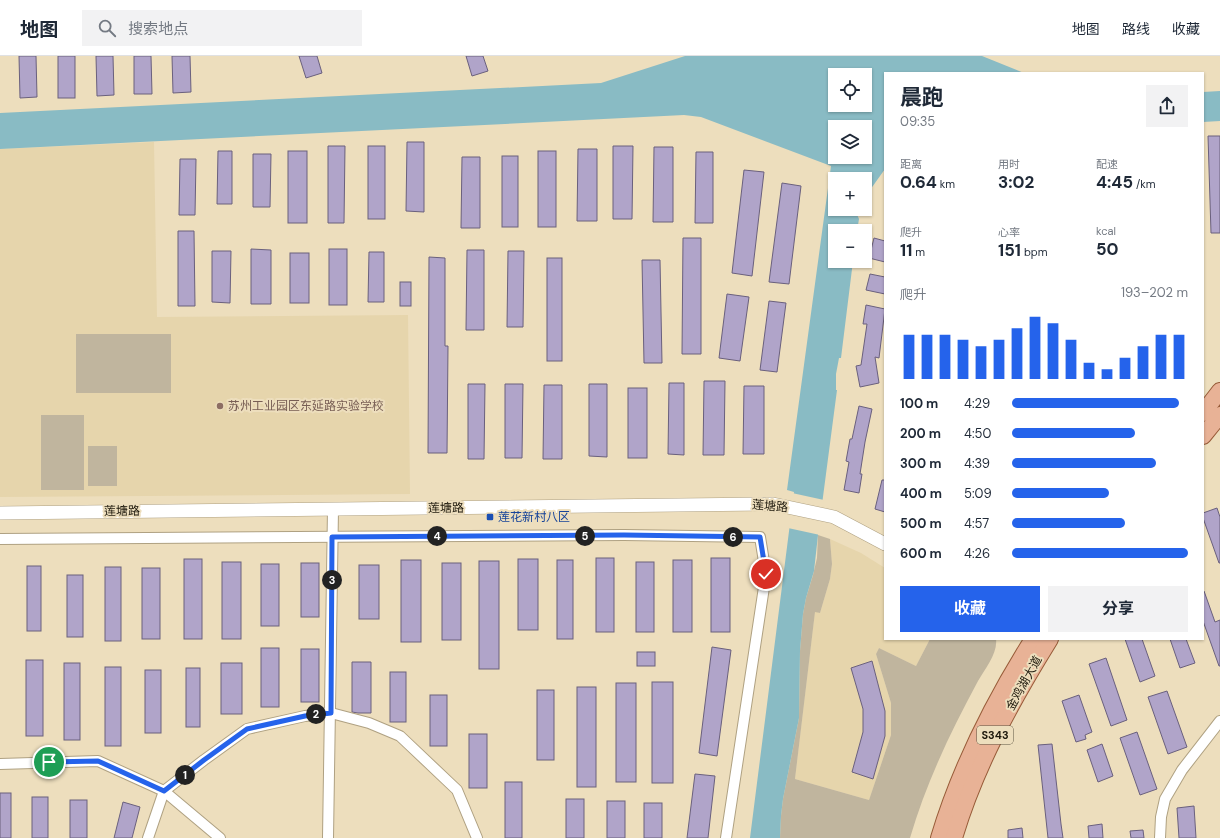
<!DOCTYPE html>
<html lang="zh">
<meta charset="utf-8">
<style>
:root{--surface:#fff;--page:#f2f2f3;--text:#1f2937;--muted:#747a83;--line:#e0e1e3;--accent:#2563eb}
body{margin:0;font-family:"DM Sans","Noto Sans SC",sans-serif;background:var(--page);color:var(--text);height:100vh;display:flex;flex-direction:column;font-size:15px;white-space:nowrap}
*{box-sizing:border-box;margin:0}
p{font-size:13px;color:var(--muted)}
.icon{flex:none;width:22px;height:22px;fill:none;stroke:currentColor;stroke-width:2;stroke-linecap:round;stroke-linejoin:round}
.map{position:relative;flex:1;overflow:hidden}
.details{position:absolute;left:884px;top:16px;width:320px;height:568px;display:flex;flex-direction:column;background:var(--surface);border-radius:0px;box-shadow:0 1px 3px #0004}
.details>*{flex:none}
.controls{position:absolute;left:828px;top:12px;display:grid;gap:8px}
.controls a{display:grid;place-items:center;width:44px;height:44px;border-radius:0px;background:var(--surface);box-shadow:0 1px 3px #0004;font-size:20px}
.pin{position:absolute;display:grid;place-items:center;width:34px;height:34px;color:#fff;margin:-17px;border:2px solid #fff;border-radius:50%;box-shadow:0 1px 4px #0007}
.km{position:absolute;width:20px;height:20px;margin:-10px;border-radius:50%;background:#222;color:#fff;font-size:11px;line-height:20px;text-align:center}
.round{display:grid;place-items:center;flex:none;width:42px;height:42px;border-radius:0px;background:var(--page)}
.headline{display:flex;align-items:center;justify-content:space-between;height:68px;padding:0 16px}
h1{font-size:22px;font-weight:700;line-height:30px}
.figures{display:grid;grid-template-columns:repeat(3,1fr);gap:6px;height:68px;padding:4px 16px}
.figures div{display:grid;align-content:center}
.figures b{font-size:17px;font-weight:700}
.figures small{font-size:11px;font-weight:400}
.figures p{font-size:11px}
.chart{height:112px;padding:8px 16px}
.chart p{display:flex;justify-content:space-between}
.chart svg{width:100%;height:72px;margin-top:4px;stroke:var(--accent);stroke-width:6}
.primary-button{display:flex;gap:8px;margin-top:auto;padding:8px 16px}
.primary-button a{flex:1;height:46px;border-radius:0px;background:var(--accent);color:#fff;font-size:16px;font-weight:700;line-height:46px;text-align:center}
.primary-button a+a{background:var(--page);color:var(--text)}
ul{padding:0 16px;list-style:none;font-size:13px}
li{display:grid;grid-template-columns:64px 48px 1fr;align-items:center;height:30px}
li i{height:10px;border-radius:5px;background:var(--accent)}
header{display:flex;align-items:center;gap:24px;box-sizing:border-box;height:56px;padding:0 20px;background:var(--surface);border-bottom:1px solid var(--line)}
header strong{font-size:19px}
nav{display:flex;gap:22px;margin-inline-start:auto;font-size:14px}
.search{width:280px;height:36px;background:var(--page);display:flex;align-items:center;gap:10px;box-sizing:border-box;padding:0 14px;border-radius:0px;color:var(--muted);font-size:15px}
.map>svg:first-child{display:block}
.built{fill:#e6d5ac}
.green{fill:#c0b59e}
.water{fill:#89bbc4;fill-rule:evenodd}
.pier{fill:#eddebd}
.building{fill:#b0a4c9;stroke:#6a607d}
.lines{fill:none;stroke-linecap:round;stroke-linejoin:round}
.minor-casing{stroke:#afa182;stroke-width:12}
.tertiary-casing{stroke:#afa182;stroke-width:14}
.primary-casing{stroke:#975b38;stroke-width:18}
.minor{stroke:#fff;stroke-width:10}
.tertiary{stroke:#fff;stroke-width:13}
.primary{stroke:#e8b296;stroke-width:16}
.route-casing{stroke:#fff;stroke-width:8}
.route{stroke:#2563eb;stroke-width:5}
.education-dot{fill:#8d6e63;stroke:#eddebd;stroke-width:1.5}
.transit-dot{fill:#1a4fb4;stroke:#eddebd;stroke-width:1.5}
.labels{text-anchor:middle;stroke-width:4;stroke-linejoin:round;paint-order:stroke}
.shield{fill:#eddebd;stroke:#5b5341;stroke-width:1}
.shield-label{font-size:11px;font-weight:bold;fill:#1d180c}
.education-label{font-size:12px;fill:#785e54;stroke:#eddebd;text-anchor:start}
.street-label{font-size:12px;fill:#1d180c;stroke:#eddebd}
.transit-label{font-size:12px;fill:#164399;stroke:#eddebd;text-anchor:start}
</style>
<header>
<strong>地图</strong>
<div class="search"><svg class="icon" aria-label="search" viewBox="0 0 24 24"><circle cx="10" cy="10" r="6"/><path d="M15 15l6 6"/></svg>搜索地点</div>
<nav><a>地图</a><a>路线</a><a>收藏</a></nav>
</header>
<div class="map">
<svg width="1220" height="782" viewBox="0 0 1220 782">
<rect width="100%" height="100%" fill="#eddebd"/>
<g class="built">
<path d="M154,86l3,175 251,-2 2,179 -410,3v-348z"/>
<path d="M830,483l31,14 24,15v71h45l-14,27 -37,-18 -3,6 15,49v32l-22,65 -74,-21 20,-168 5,2 10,-34 2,-15z"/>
</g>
<g class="green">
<rect x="76" y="278" width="95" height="59"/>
<rect x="41" y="359" width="43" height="75"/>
<rect x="88" y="390" width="29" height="40"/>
<path d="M818,479l12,4 2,25 -2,15 -10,34 -5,-1 -20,167 74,21 22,-65v-32l-15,-49 3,-6 37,18 14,-27h66c2,14 -11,30 -18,42 -27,50 -52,102 -68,157h-130l1,-22 2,-17 16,-81 1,-67 3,-37 3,-16 7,-23 4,-17z"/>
</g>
<g class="water">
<path d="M685,0h297l42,17h-139v96l-20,28v-18h-30v30h21v3l3,7 -2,12h-22v30h18l-12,97h-2l-3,16v16h1l-19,145 -4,36 -8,27 -3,16 -3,37 -1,67 -16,81 -2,17 -1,22h-30l44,-346 -7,-2 44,-324 -130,-49 -17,-2 -684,34v-36l601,-30zM835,19h30v30h-30zM835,71h30v30h-30z"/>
<path d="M1220,35v30l-17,1v-30z"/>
</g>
<path class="pier" d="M792,437l32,7 -4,35 -32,-7z"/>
<g class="building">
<path d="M19,0h17l1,41 -17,1z"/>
<rect x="58" y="0" width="17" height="42"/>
<path d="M96,0h17l1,39 -17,1z"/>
<path d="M134,0h17l1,38h-18z"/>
<path d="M172,0h18l1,36 -18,1z"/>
<path d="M299,0h18l5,17 -16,5z"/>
<path d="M466,0h17l5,15 -16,5z"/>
<path d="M1208,80h12v97h-9z"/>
<path d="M407,86h17v70l-18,-1z"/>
<path d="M328,90h17l-1,77h-16z"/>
<rect x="368" y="90" width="17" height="73"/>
<path d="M613,90h20l-1,73h-19z"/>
<path d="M654,91h19v75h-20z"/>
<path d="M578,93h19v72h-20z"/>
<path d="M218,95h14v53h-15z"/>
<rect x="288" y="95" width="19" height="72"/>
<rect x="538" y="95" width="18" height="76"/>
<path d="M696,96h17v71h-18z"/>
<path d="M253,98h18l-1,53h-17z"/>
<rect x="502" y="100" width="16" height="71"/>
<path d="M462,101h18v71h-19z"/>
<path d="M180,103h16l-1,56h-16z"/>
<path d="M744,114l20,2 -12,104 -20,-3z"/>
<path d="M782,127l19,3 -12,98 -20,-2z"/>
<path d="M178,175h16l1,75h-17z"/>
<path d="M683,182h18v116h-19z"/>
<path d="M874,182l11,3v21l-16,-4z"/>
<path d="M251,193l20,1v54h-20z"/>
<rect x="329" y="193" width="18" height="56"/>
<path d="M467,194h17v80h-18z"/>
<path d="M212,195h19l-1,52 -18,-1z"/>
<path d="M508,195h16l-1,76h-16z"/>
<path d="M369,196h15v50h-16z"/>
<rect x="290" y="197" width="19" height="50"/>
<path d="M429,201l16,1v88h3l-1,107h-19z"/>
<rect x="547" y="202" width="15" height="103"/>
<path d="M642,204h18l2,103h-18z"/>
<path d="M870,218l15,3v17l-19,-4z"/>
<rect x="400" y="226" width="11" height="24"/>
<path d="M727,238l22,3 -9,64 -21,-3z"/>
<path d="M769,245l17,2 -9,69 -17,-2z"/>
<path d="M866,249l19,4 -6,49 -4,-1 4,26 -19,4 -4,-21 5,-1 6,-41h-4z"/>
<path d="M704,325h21l-1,74h-21z"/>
<path d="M669,327h15v72l-16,-1z"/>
<path d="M468,328h17l-1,75h-16z"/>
<path d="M505,328h18l-1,74h-17z"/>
<path d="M589,328h18v73l-18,-1z"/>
<path d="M544,329h18v74h-19z"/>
<path d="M744,330h20v68h-21z"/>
<rect x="628" y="332" width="19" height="70"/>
<path d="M859,350l13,3 -7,33 -5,32h2l-3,19 -15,-3 5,-28 -3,-1 4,-22h2z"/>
<path d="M882,424h3v32l-10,-3z"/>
<path d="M1217,452l3,9v46h-1l-16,-45v-5z"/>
<rect x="596" y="502" width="18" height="74"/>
<rect x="711" y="502" width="19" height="74"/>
<rect x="184" y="503" width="18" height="80"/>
<rect x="518" y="503" width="20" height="71"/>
<rect x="401" y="504" width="20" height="82"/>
<rect x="557" y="504" width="16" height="79"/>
<rect x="673" y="504" width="19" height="72"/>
<rect x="479" y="505" width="20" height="108"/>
<rect x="222" y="506" width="19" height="77"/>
<rect x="636" y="506" width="18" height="70"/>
<rect x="301" y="507" width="18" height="54"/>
<rect x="442" y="507" width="19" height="77"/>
<rect x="261" y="508" width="18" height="62"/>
<rect x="359" y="509" width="20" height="54"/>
<rect x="27" y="510" width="14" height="65"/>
<rect x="105" y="511" width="16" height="74"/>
<rect x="142" y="512" width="18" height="71"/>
<rect x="67" y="519" width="16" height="62"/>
<path d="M1203,535h1l11,31 5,-2v46h-1l-16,-45z"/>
<path d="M1125,583h17l13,37 -15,6z"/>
<path d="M1170,583h16l9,24 -15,5z"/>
<path d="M712,591l19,3 -14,106 -18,-3z"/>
<rect x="261" y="592" width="18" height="59"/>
<rect x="301" y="593" width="18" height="53"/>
<rect x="637" y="596" width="18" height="14"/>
<path d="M1106,602l21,62 -16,6 -22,-62z"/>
<rect x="26" y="604" width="17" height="76"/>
<path d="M872,605l13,50v25l-12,43 -21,-7 11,-40v-23l-12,-41z"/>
<path d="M352,606h19v51h-13l-6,-1z"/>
<rect x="64" y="607" width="16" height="77"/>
<rect x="221" y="607" width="21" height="51"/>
<rect x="105" y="611" width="16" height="79"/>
<rect x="186" y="612" width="14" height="59"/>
<rect x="145" y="614" width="16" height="63"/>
<rect x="390" y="616" width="16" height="50"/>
<rect x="652" y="626" width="21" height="101"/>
<rect x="616" y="627" width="20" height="99"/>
<rect x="577" y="631" width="19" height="100"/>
<rect x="537" y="634" width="17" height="70"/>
<path d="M1167,635l20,56 -19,7 -20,-57z"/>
<rect x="430" y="639" width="17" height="51"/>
<path d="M1079,639l13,37 -7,3 1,4 -10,3 -14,-41z"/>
<path d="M1137,676l20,57 -17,6 -20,-57z"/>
<rect x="469" y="678" width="18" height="54"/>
<path d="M1052,688l9,80 2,14h-15l-10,-93z"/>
<path d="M1102,688l11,32 -15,6 -11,-32z"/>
<path d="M695,718l20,2 -7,62h-21z"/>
<rect x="505" y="726" width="17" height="56"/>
<rect x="0" y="737" width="11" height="45"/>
<rect x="32" y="741" width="16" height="41"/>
<rect x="566" y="743" width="18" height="39"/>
<rect x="70" y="744" width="17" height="38"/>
<rect x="607" y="745" width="18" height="37"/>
<path d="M123,746l17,5 -8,31h-18z"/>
<rect x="644" y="747" width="18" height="35"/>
<path d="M1194,750l2,32h-17l-2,-30z"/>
<path d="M1102,768l1,14h-14l-1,-12z"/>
<path d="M1022,772l1,10h-15v-8z"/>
<path d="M1143,774l1,8h-13l-1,-7z"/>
</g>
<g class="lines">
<g class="minor-casing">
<g id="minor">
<path d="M0,483l624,-4 136,2 6,37 -40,264"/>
<path d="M0,708l98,-3 66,30 40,-31 43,-31 58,-13 26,-3 38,10 31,13 57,54 20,48"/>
<path d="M148,782l16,-47 56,47"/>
<path d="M328,782l5,-329"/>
<path d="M1160,782l1,-21 4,-18 17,-29 38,-49"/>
</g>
</g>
<g class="tertiary-casing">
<path id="tertiary" d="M0,457l773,-9 61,13 51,27"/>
</g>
<g class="primary-casing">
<g id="primary">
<path d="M1203,357l17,-22"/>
<path d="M1203,380l17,-21"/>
<path d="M939,782c21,-70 55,-137 94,-199"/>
<path d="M954,782c21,-71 57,-136 96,-199"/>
</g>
</g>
<use href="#minor" class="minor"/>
<use href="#tertiary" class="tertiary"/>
<use href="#primary" class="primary"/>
</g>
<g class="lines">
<g class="route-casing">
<path id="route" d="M49,706l49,-1 66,30 40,-31 43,-31 58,-13 26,-3 1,-176 292,-2 136,2 6,37"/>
</g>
<use href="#route" class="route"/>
</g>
<circle class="education-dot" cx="220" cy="350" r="4"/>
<rect class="transit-dot" x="486" y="457" width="8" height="8" rx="2"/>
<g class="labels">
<rect class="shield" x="977" y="670" width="36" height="18" rx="3"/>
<g class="shield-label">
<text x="995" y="683">S343</text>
</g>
<g class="education-label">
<text x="228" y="354">苏州工业园区东延路实验学校</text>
</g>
<g class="street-label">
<text transform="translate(770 450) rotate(5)" y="4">莲塘路</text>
<text transform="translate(446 452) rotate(-1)" y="4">莲塘路</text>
<text transform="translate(122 455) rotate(-1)" y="4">莲塘路</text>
<text transform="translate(1024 627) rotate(-61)" y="4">金鸡湖大道</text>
</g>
<g class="transit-label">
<text x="498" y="465">莲花新村八区</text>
</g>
</g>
</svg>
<div class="controls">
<a><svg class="icon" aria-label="locate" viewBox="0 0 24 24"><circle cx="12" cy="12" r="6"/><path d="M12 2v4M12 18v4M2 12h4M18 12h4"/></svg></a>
<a><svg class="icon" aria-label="layers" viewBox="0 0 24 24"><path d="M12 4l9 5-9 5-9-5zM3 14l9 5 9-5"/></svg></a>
<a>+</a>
<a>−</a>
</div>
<div class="pin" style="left:49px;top:706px;background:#1e9e55"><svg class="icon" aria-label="arrive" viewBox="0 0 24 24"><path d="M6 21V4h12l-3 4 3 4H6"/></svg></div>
<div class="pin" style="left:766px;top:518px;background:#d93025"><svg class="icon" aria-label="check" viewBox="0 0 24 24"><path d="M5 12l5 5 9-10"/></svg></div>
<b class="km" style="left:185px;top:719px">1</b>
<b class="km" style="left:316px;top:658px">2</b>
<b class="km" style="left:332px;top:524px">3</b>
<b class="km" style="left:437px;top:480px">4</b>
<b class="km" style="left:585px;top:480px">5</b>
<b class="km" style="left:733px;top:481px">6</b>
<section class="details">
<div class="headline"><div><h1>晨跑</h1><p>09:35</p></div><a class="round"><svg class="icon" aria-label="share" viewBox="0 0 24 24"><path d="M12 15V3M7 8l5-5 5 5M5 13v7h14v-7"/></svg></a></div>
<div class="figures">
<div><p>距离</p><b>0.64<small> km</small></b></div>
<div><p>用时</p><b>3:02</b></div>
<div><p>配速</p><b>4:45<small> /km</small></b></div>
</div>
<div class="figures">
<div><p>爬升</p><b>11<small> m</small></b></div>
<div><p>心率</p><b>151<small> bpm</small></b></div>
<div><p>kcal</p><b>50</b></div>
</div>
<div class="chart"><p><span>爬升</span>193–202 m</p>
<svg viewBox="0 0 160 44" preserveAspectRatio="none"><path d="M5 44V17M15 44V17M25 44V17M35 44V20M45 44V24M55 44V20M65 44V13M75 44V6M85 44V10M95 44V20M105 44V34M115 44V38M125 44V31M135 44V24M145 44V17M155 44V17"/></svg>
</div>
<ul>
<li><b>100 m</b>4:29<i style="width:95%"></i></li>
<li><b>200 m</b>4:50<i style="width:70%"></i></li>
<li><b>300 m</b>4:39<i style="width:82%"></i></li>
<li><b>400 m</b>5:09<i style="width:55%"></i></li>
<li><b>500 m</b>4:57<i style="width:64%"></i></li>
<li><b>600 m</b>4:26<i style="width:100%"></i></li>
</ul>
<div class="primary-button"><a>收藏</a><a>分享</a></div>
</section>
</div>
